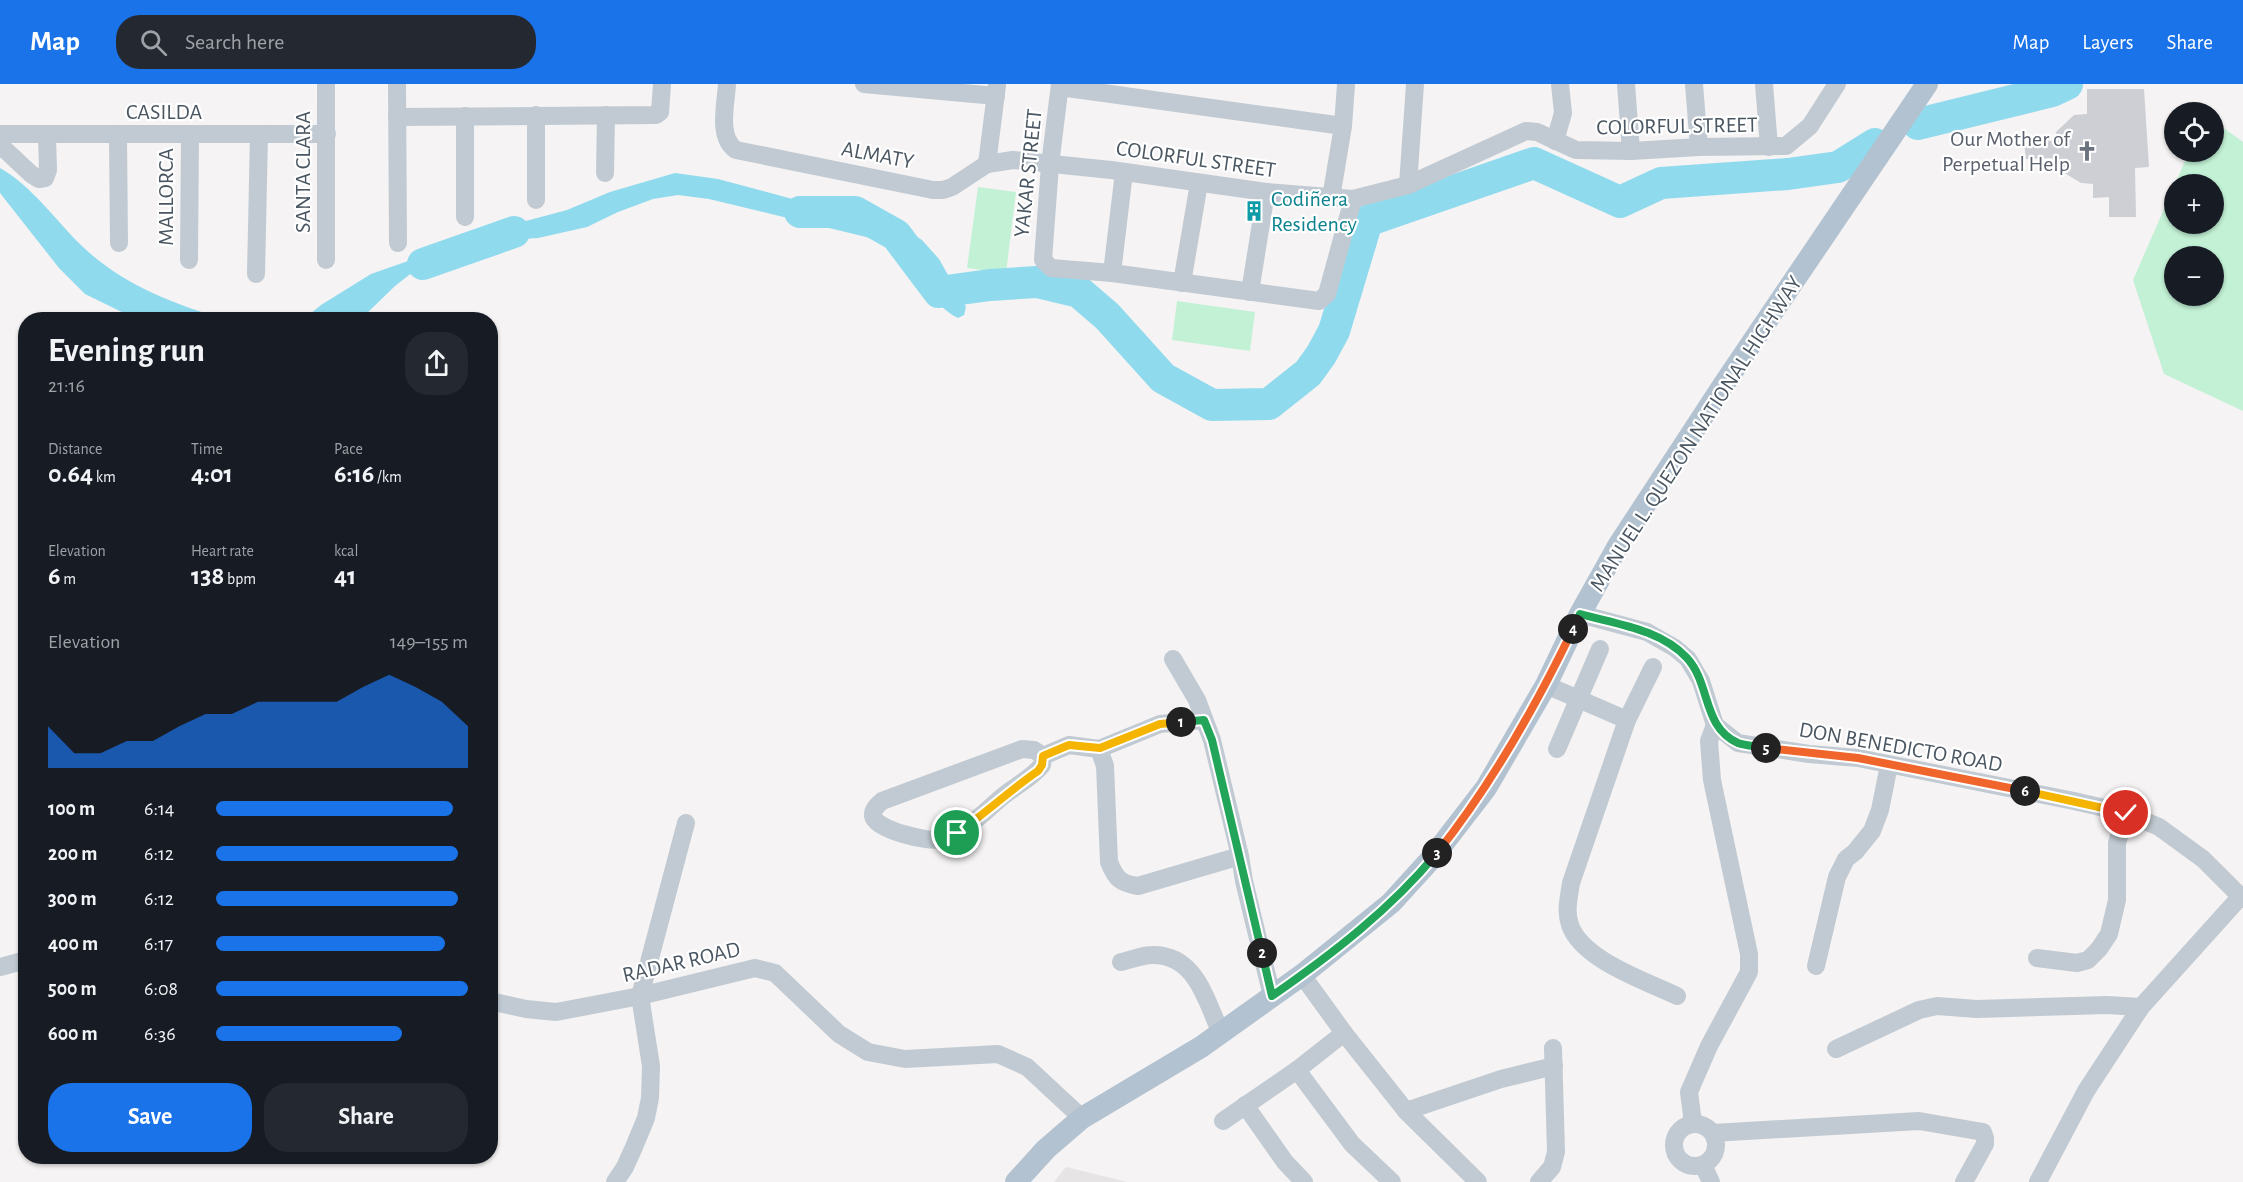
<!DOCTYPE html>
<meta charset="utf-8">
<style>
:root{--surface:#171b24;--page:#242831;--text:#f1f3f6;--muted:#9ea1a6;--accent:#1a73e8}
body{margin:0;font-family:"Alegreya Sans",sans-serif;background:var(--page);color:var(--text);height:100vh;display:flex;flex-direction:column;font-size:22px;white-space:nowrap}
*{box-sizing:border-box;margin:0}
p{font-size:20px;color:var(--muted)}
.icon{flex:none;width:33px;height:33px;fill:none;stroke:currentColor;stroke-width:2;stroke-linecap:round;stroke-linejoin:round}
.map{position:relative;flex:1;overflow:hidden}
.drawer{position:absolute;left:18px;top:228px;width:480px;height:852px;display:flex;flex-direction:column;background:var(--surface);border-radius:24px;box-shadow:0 2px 4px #0004}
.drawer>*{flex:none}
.buttons{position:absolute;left:2164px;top:18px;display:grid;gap:12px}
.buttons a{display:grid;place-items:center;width:60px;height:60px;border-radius:50%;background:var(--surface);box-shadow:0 2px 4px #0004;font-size:30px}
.pin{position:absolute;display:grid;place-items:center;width:51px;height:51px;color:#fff;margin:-26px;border:3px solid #fff;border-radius:50%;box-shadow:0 2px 6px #0007}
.km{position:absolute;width:30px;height:30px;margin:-15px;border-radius:50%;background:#222;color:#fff;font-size:16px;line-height:30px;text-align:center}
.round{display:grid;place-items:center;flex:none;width:63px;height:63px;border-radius:24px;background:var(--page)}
.overview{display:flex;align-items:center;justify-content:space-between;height:102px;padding:0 30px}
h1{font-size:33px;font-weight:700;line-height:45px}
.stats{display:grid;grid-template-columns:repeat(3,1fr);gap:9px;height:102px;padding:6px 30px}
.stats div{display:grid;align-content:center}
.stats b{font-size:26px;font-weight:700}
.stats small{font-size:16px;font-weight:400}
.stats p{font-size:16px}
.chart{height:168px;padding:12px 30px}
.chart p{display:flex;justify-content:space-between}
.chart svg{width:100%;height:108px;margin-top:6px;fill:var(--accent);opacity:.7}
.action{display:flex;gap:12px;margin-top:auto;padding:12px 30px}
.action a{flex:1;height:69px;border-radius:24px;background:var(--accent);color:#fff;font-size:24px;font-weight:700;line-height:69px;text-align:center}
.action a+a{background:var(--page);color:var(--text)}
ul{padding:0 30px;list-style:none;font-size:20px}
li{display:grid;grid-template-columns:96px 72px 1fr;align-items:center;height:45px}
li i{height:15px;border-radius:8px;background:var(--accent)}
header{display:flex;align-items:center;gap:36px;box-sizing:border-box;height:84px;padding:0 30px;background:var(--accent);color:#fff}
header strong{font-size:28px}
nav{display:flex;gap:33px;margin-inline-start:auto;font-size:21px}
.search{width:420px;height:54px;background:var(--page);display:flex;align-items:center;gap:15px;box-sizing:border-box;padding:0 21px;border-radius:24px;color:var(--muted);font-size:22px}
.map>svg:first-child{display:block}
.education{fill:#e6e4e5}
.green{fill:#c3f1d5;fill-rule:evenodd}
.water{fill:#90daee}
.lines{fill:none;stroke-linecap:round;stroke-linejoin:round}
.river{stroke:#90daee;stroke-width:32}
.building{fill:#cdcfd5}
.minor{stroke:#c1cad2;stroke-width:18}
.major{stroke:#b3c2d1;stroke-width:22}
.split-1-casing{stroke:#fff;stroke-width:12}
.split-2-casing{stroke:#fff;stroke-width:12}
.split-3-casing{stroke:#fff;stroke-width:12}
.split-4-casing{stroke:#fff;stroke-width:12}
.split-5-casing{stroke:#fff;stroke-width:12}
.split-6-casing{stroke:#fff;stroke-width:12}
.split-7-casing{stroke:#fff;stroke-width:12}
.split-1{stroke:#f5b400;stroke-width:8}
.split-2{stroke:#22a559;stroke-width:8}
.split-3{stroke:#22a559;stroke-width:8}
.split-4{stroke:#f0652b;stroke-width:8}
.split-5{stroke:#22a559;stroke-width:8}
.split-6{stroke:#f0652b;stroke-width:8}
.split-7{stroke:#f5b400;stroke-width:8}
.labels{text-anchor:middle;stroke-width:4.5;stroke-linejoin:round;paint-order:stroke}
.street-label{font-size:22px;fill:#4a5661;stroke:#fff}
.worship-label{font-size:22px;fill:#5b616d;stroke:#fff;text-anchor:end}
.culture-label{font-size:22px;fill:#0d838f;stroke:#fff;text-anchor:start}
</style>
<header>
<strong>Map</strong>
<div class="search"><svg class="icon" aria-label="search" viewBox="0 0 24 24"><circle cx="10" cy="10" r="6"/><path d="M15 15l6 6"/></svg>Search here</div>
<nav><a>Map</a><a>Layers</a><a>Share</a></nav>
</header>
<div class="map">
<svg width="2243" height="1098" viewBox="0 0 2243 1098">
<rect width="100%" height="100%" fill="#f5f3f3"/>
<path class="education" d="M1066,1083l61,15h-73z"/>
<g class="green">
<path d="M2214,37l29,21v269l-79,-37 -31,-94 56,-128h25zM2214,100v40h-39v-40zM2175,172h39v40h-39z"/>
<path d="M978,103l38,5 -10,81 -39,-5z"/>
<path d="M1177,217l78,11 -5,39 -78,-11z"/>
</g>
<g class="water">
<path d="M0,84c31,17 57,54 83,79 39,37 90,57 141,72h-82l-10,-2 -47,-23 -26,-26 -59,-75z"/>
<path d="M675,89l43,6 186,50 18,11 17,19 27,48 -2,8 -6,3c-31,-15 -40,-56 -67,-75l-182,-44 -31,-4 -25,4 -35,13 -31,15 -49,11 -47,3 -37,12 -45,22 -14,11 -34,33h-57l17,-14 50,-31 140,-49 56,-15 43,-18z"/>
</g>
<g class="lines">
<g class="river">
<path d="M1918,40l134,-33 15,-7"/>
<path d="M800,128h55l41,23 43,57 51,-7 47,-3 42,10 28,24 56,62 49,27 57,-1 39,-31 13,-18 13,-24 33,-110 167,-58 86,39 41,-19 127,-9 50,-7 37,-23"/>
<path d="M423,180l91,-32"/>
</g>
</g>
<path class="building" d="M2087,5h57l5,78 -14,1 1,49h-27v-20l-16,1v-14l-12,-1 -23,-14 -1,-11 -31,1 -2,-15 33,-4 -1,-8 18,-17 13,-1z"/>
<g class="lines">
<g class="minor">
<path d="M397,0l1,159"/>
<path d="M727,0c-1,20 -10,53 9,66l197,40h10l9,-3 35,-23 26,-4 98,10 155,22 87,7 55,-14 118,-54 11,1 39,18 55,1 68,-4 87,-1 24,-20 27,-42"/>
<path d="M864,0l132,12"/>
<path d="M1060,0l-10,81 -7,95 8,8 61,5 207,28 8,-7 26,-95"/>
<path d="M1626,0l5,67"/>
<path d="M1694,0l5,63"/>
<path d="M1764,0l5,63"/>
<path d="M1060,3l283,39"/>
<path d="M536,31v85"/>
<path d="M397,33l259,-2 4,-3 2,-28"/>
<path d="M0,50h327"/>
<path d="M118,51l1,108"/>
<path d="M1555,57l8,-28 -3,-29"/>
<path d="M0,61l31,29 8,5 6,-1 3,-8 -1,-35"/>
<path d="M987,80l10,-79"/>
<path d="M605,89l1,-58"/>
<path d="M1408,101l7,-101"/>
<path d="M1331,114l12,-72 3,-42"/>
<path d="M465,133v-101"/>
<path d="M189,176l1,-125"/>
<path d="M326,176v-176"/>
<path d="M1112,189l12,-101"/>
<path d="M256,190l3,-140"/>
<path d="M1182,199l17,-100"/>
<path d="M1250,208l16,-100"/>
<path d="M1580,530l67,18 28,16 13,11 13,22 14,44 23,18 71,11 49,4 216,43 52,12 33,14 44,32 40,40"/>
<path d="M1173,575l24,41 15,40 28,116 4,25 28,115"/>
<path d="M1653,583l-26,53 -56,163c-2,14 -6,28 -1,42 12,35 76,56 107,71"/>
<path d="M1546,601l81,35"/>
<path d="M1022,665l12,1 9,6 -1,9c-10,13 -27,21 -40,32 -19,16 -36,35 -61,42 -11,4 -65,-9 -68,-23 -1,-7 5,-11 9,-15z"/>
<path d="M1099,665l6,17 4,96c7,17 11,21 29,24l102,-30"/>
<path d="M1557,665l43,-100"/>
<path d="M1043,672l26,-11 30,4 61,-25 44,-4"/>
<path d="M2037,874l40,5 11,-3 11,-11 10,-15 8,-34v-57l9,-30"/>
<path d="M1121,878c10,-2 21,-7 31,-7 44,-1 54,46 69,78"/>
<path d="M1816,882l21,-89 9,-18 9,-7 17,-21 8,-21 9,-45"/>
<path d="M0,883l26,-7"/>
<path d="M1302,891l42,58 62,78 72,71"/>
<path d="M490,917l36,8 30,3 84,-16 115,-28 20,5 64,61 29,18 37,7 93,-5 29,13 55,51"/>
<path d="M1836,965l83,-39 18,-4 40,3 130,-4 34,2"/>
<path d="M1297,986l55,74 40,38"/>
<path d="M1245,1021l40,57 19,20"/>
<path d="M1406,1027l95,-32 53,-13"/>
<path d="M1223,1037l74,-51 47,-37"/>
<path d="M1693,1039l-4,-31 20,-46 40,-74v-18l-37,-174 -3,-39 6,-16"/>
<circle cx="1695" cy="1061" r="21"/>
<path d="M1713,1049l206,-12 64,11 2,6v6l-21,38"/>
<path d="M1703,1081l8,17"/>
<path d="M615,1098l10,-15 9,-20 12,-29 4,-20 1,-32 -11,-70 46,-173"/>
<path d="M1539,1098l13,-15 4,-15 -3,-104"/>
<path d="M2038,1098l48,-91 55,-84 100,-111"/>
</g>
<path class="major" d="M1016,1098l30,-33 36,-31 119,-71 101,-72 89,-72 41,-45 54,-70 60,-103 34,-71 38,-68 106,-162 203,-300"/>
</g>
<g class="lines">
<g class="split-1-casing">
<path id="split-1" d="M957,749c28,-19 53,-43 81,-62l4,-6 1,-9 26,-11 31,3 60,-24 21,-2"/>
</g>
<g class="split-2-casing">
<path id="split-2" d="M1181,638l23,-2 8,20 50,213"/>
</g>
<g class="split-3-casing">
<path id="split-3" d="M1262,869l10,43c59,-41 119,-87 165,-143"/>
</g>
<g class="split-4-casing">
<path id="split-4" d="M1437,769c55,-69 98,-145 136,-224"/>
</g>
<g class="split-5-casing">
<path id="split-5" d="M1573,545l7,-15c36,10 80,15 107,44 24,26 15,69 51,85 8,3 20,3 28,5"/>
</g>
<g class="split-6-casing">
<path id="split-6" d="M1766,664l92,10 167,33"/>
</g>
<g class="split-7-casing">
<path id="split-7" d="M2025,707l101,22"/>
</g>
<use href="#split-1" class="split-1"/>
<use href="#split-2" class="split-2"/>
<use href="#split-3" class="split-3"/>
<use href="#split-4" class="split-4"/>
<use href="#split-5" class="split-5"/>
<use href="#split-6" class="split-6"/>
<use href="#split-7" class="split-7"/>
</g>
<defs>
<g id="church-bare" transform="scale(1.62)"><path d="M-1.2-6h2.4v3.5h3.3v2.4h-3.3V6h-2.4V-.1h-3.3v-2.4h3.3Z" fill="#6b7280" stroke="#fff" stroke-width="2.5" paint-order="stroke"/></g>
<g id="building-bare" transform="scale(1.62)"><path d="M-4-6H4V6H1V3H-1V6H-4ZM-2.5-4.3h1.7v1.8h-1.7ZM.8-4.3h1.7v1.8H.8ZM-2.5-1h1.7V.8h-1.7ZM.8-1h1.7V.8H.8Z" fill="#0f9aa8" stroke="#fff" stroke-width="2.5" paint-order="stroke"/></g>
</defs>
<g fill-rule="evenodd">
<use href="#church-bare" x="2087" y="67"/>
<use href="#building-bare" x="1254" y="127"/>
</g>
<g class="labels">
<g class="street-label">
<text x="164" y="35">CASILDA</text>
<text transform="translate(1677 41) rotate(-1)" y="8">COLORFUL STREET</text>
<text transform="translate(878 70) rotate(11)" y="8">ALMATY</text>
<text transform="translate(1196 74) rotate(8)" y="8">COLORFUL STREET</text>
<text transform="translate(302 88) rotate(-90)" y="8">SANTA CLARA</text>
<text transform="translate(1027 89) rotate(-84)" y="8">YAKAR STREET</text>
<text transform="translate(165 113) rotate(-90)" y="8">MALLORCA</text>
<text transform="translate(1695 349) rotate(-57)" y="8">MANUEL L. QUEZON NATIONAL HIGHWAY</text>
<text transform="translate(1901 662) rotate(10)" y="8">DON BENEDICTO ROAD</text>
<text transform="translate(681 877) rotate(-13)" y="8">RADAR ROAD</text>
</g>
<g class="worship-label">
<text x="2070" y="62">Our Mother of<tspan x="2070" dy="25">Perpetual Help</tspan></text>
</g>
<g class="culture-label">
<text x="1271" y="122">Codiñera<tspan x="1271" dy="25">Residency</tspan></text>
</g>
</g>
</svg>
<div class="buttons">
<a><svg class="icon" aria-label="locate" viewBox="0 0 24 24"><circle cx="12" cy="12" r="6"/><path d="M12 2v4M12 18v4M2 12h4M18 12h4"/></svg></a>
<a>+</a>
<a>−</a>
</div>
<div class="pin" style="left:957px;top:749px;background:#1e9e55"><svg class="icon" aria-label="arrive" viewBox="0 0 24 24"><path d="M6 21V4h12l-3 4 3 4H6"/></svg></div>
<div class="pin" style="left:2126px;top:729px;background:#d93025"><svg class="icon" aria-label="check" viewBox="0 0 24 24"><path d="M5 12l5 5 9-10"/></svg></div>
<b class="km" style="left:1181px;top:638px">1</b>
<b class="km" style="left:1262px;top:869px">2</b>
<b class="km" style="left:1437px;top:769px">3</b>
<b class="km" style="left:1573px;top:545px">4</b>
<b class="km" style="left:1766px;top:664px">5</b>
<b class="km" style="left:2025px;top:707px">6</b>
<section class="drawer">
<div class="overview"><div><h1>Evening run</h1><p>21:16</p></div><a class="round"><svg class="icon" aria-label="share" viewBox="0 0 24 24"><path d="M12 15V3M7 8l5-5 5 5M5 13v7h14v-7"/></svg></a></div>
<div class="stats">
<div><p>Distance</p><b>0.64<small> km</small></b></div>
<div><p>Time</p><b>4:01</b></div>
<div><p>Pace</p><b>6:16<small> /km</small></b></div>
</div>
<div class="stats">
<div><p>Elevation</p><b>6<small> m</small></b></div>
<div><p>Heart rate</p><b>138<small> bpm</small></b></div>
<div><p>kcal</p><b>41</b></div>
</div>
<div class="chart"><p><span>Elevation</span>149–155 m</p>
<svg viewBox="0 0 160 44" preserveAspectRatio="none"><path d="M0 44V27L10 38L20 38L30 33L40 33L50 27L60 22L70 22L80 17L90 17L100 17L110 17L120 11L130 6L140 11L150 17L160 27V44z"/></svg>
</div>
<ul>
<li><b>100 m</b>6:14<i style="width:94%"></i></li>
<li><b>200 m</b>6:12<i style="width:96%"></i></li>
<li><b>300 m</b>6:12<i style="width:96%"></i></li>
<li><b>400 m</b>6:17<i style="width:91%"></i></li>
<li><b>500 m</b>6:08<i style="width:100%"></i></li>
<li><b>600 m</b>6:36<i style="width:74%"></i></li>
</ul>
<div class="action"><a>Save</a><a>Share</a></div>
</section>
</div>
